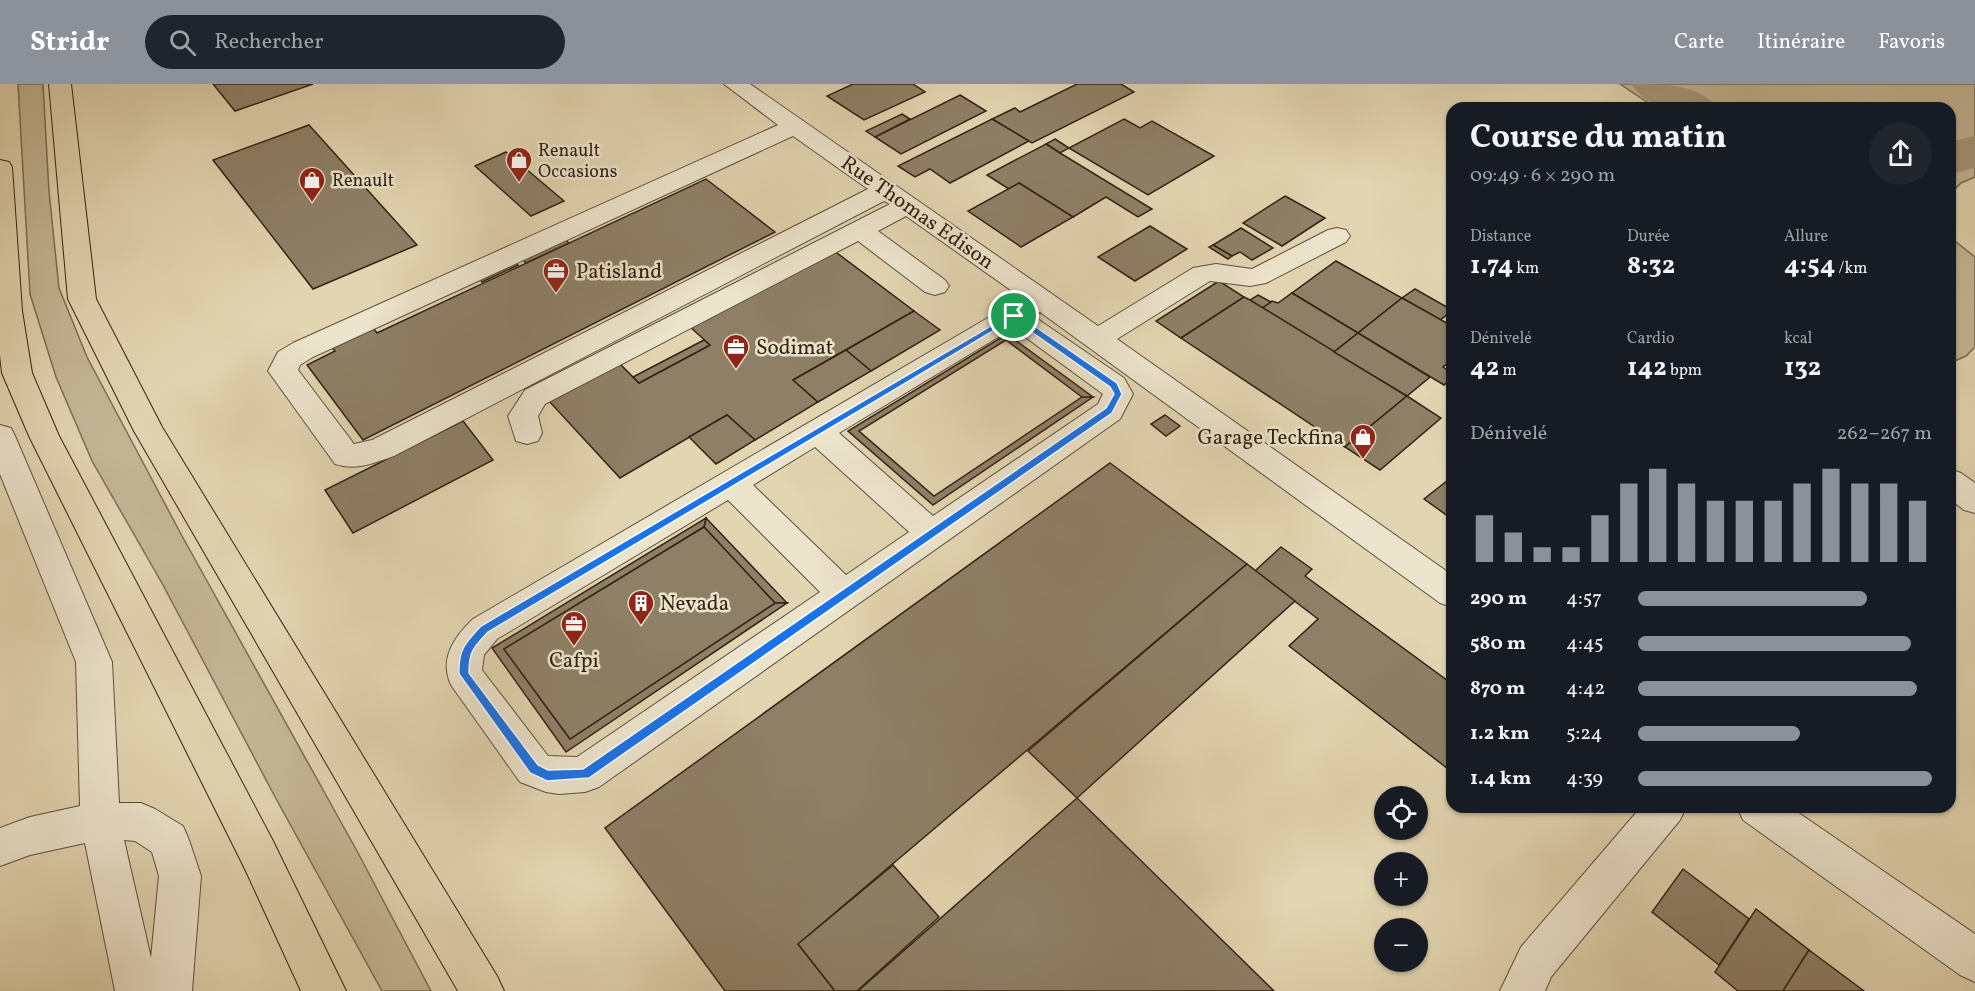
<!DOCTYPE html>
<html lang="fr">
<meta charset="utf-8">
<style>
:root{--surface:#171b24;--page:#20242c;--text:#f1f3f6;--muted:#9ea1a6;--accent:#8c9099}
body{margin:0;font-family:Vollkorn,serif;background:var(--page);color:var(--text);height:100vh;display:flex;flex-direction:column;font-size:22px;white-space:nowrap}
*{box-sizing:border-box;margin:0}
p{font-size:20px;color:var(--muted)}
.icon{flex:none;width:33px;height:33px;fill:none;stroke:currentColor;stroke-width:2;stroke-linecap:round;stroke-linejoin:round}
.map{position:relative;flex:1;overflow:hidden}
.details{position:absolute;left:1446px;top:18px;width:510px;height:711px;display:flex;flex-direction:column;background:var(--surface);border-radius:18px;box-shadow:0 2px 4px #0004}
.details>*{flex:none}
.buttons{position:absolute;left:1374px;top:702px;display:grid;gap:12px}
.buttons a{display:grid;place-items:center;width:54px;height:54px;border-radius:50%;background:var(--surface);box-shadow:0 2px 4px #0004;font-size:30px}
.pin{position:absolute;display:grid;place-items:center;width:51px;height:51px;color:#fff;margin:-26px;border:3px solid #fff;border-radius:50%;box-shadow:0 2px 6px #0007}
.round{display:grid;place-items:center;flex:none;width:63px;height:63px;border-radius:32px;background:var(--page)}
.head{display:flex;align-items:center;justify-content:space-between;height:102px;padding:0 24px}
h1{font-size:33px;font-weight:700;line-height:45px}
.stats{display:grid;grid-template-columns:repeat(3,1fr);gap:9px;height:102px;padding:6px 24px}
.stats div{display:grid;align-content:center}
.stats b{font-size:26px;font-weight:700}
.stats small{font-size:16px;font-weight:400}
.stats p{font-size:16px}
.chart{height:168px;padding:12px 24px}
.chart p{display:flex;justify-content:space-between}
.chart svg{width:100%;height:108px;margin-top:6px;stroke:var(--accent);stroke-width:6}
ul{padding:0 24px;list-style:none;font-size:20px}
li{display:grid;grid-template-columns:96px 72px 1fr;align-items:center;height:45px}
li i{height:15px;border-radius:8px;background:var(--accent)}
header{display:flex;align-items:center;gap:36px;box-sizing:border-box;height:84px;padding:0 30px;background:var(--accent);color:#fff}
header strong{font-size:28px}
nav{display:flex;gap:33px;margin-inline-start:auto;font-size:21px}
.search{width:420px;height:54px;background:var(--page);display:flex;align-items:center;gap:15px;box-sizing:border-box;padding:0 21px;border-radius:33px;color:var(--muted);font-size:22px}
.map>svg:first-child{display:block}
.green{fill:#c4b796;stroke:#7b6d56;stroke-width:1.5}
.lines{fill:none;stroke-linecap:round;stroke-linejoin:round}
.river{fill:#a6987c;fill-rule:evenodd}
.building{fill:#8e8066;stroke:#322315;stroke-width:1.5}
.minor-casing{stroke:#5e503c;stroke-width:2}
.highway-casing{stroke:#322315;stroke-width:2}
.minor{fill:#ece4cc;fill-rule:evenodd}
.highway{fill:#e2d5b1;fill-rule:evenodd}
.route{fill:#1a73e8;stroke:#fff;stroke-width:1.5;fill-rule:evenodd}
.labels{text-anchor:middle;stroke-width:5;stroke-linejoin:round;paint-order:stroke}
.far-poi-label{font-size:18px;fill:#322315;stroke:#ece4cc;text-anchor:start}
.street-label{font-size:21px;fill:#322315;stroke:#ece4cc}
.poi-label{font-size:21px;fill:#322315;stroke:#ece4cc;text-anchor:start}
</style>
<header>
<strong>Stridr</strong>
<div class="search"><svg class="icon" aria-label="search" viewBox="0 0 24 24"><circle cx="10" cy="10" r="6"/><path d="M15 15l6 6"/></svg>Rechercher</div>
<nav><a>Carte</a><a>Itinéraire</a><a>Favoris</a></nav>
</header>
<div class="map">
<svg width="1975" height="907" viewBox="0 0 1975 907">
<rect width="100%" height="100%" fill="#e2d5b1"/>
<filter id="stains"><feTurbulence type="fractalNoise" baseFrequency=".00333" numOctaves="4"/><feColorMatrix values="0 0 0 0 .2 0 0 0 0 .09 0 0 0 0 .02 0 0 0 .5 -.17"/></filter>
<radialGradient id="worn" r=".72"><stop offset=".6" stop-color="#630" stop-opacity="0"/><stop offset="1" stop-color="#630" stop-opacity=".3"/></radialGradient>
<g class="green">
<path d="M18,0h25l6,108 10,96 28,69 95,179 175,315 74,140h-49l-108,-196 -111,-210 -71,-124 -36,-84 -26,-83z"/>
<path d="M1620,0h355v93l-14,6 -11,11v-86h-294z"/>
<path d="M1950,153l25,20v90l-9,9 -16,7z"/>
</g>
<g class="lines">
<g class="river">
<path d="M1631,0c35,0 66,0 88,24 -35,0 -65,9 -88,-24z"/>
<path d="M1975,52v32l-25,6v-32z"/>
</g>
</g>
<g class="building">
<path d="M213,0h100l-78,27z"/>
<path d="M853,0h60l12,8 -61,28 -37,-24z"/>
<path d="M1077,0h44l13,8 -102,51 -40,-24 23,-11 5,4z"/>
<path d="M960,11l26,16 -85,43 -26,-17z"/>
<path d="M902,30l8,5 -35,18 -9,-6z"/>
<path d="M992,35l37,22 -79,42 -20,-14 -15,8 -17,-11z"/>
<path d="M1124,35l16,9 12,-7 62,35 -66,39 -79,-47z"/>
<path d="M309,41l108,120 -104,44 -100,-129z"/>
<path d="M1055,55l14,9 -9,5 -14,-9z"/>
<path d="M1046,60l14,9 92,56 -14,8 -32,-20 -33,20 -54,-34 -10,6 -22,-14z"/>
<path d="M506,68l58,49 -33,15 -56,-50z"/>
<path d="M706,95l69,53 -412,208 -56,-75 28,-14 -5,-6 42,-19 5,7z"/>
<path d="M1019,99l54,34 -52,30 -53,-36z"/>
<path d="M1285,112l40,22 -43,28 -39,-23z"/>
<path d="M1150,142l37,23 -52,32 -37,-24z"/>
<path d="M1241,144l32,20 -21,12 -12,-8 -8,4 -19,-11z"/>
<path d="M561,152l8,7 -43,20 -7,-7z"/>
<path d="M1213,161l19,11 -4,3 -19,-12z"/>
<path d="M833,166l81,61 -121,69 25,22 -63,38 -28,-25 -107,63 -72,-78 71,-37 20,20 71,-38 -21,-19z"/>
<path d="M511,175l7,6 -36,17 -6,-8z"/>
<path d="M1336,177l66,37 -44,35 -66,-40z"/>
<path d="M1219,197l25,16 -63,41 -25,-17z"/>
<path d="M1415,205l37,21v1l-12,9 -38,-22z"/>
<path d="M1292,209l66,40 -24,19 -72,-44 10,-7 6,2z"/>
<path d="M1258,211l13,7 -9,6 -12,-8z"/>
<path d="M1244,213l6,3 157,96 -62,51 -164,-109z"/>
<path d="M1402,214l50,28v34l-9,7 9,6v5l-8,7 -86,-52z"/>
<path d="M914,227l26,19 -69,41 -25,-21z"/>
<path d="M1358,249l72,44 -23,19 -73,-44z"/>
<path d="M1007,250l-1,6 -147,91 75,65 148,-99h11l-160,108 -85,-74z"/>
<path d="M1007,250l86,63h-11l-76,-57z"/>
<path d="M704,256l6,5 -71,38 -6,-6z"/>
<path d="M846,266l25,21 -53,31 -25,-22z"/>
<path d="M1407,312l34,22 -61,52 -35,-23z"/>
<path d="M727,331l28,25 -39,24 -27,-27z"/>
<path d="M1165,331l15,11 -14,10 -15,-12z"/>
<path d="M463,337l30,39 -140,73 -28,-43z"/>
<path d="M1110,379l137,101 -449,380 37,47h-110l-120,-163z"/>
<path d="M1452,393v42l-28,-20z"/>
<path d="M706,434l81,85h-12l-71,-76z"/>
<path d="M706,434l-2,9 -200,122 66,90 205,-136h12l-221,149 -74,-104z"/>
<path d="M704,443l71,76 -205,136 -66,-90z"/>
<path d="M1281,463l31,22 -7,7 147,108v88l-163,-126 29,-27 -63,-48z"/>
<path d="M1247,480l48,37 -218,197 -49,-47z"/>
<path d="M1077,714l197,193h-416z"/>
<path d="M893,781l46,52 -82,74h-22l-37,-47z"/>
<path d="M1683,785l66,50 -30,46 -67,-53z"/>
<path d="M1756,825l53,41 -26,41h-45l-23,-19z"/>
<path d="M1809,866l55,41h-81z"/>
</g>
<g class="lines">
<g class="minor-casing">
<g id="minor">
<path d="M724,0h26l348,242 95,-58 23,-4 36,5 76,-39 9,-2 9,2 4,6 -4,6 -80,41 -16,3 -40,-5 -93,58 335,236v32l-12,-4 -400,-291 -7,4 91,62 9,16 -13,25 -521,368 -14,5 -26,2 -13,-2 -26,-10 -69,-97c-12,-26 3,-48 22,-66l549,-321 -116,-82 -28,15 67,49 4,6 -4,6 -10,3 -10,-3 -67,-51 -313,163 -7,12 4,17 -4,8 -11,3 -11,-3 -8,-25 17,-26 365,-186 -6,-3 -490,255c-20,7 -38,15 -59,8l-67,-93 10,-19 15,-9 485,-218zM793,52l75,53 -496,251 -18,4 -56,-74 2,-5 13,-8zM1013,244l90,66 -5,10 -165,112 -94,-83zM815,363l94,85 -63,43 -93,-90zM728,416l92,92 -243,165 -29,-1 -66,-86 2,-15 13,-16z"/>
<path d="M0,341l11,3 4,8 97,226 7,141h22l14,6 28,17 6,14 12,36 -9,115h-77l-30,-148 -55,12 -30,11v-38l30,-11 50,-11 -4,-144 -76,-188zM124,756l11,1 17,11 7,24 -8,82z"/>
<path d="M1950,385l11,4 14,10v30l-11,-3 -14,-11z"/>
<path d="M1641,723h45l-6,13 -129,157 -6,14h-45l21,-44z"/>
<path d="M1737,723h53l185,127v48l-15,-7 -217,-155z"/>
</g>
</g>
<g class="highway-casing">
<g id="highway">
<path d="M49,0h22l25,215 66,128 335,549 7,15h-46l-324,-560 -66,-132z"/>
<path d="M0,76l9,2 3,5 10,144 10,62 27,63 214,405 73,150h-45l-56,-122 -216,-433 -27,-63 -2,-18z"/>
</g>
</g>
<use href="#minor" class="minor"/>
<use href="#highway" class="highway"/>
</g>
<path class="route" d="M1011,230h6l100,69 5,11 -10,19 -523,365 -42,3 -17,-8 -71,-99c-1,-24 6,-31 22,-48zM1013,235l97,68 4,7 -8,14 -523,361 -35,1 -10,-5 -69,-92c0,-22 5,-26 19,-41z"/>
<defs>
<g id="shop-pin" transform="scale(1.35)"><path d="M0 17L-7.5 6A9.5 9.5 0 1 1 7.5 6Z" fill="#8f2418" stroke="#ece4cc"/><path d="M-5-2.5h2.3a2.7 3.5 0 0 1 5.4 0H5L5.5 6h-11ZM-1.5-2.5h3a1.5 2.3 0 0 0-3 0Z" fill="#fff"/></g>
<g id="office-pin" transform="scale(1.35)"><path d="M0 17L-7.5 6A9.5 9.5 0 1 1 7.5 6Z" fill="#8f2418" stroke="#ece4cc"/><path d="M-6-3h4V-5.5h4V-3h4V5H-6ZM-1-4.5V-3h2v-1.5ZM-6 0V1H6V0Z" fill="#fff"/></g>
<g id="building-pin" transform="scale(1.35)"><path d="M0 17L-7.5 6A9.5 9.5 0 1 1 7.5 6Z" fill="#8f2418" stroke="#ece4cc"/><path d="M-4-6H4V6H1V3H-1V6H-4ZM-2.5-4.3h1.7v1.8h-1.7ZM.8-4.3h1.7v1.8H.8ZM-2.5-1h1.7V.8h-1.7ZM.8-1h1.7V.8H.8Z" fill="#fff"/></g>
</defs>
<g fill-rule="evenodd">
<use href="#shop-pin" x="519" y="76"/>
<use href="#shop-pin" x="312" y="96"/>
<use href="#office-pin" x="556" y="187"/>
<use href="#office-pin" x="736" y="263"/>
<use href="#shop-pin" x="1363" y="353"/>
<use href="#building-pin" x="641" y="519"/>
<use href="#office-pin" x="574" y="540"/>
</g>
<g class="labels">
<g class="far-poi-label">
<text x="538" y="72">Renault<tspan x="538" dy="21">Occasions</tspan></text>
<text x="332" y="102">Renault</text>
</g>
<g class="street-label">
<text transform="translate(918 128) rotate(35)" y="7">Rue Thomas Edison</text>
</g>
<g class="poi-label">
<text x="576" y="194">Patisland</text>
<text x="756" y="270">Sodimat</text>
<text x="1344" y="360" text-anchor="end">Garage Teckfina</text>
<text x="660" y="526">Nevada</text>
<text x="574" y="583" text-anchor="middle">Cafpi</text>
</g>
</g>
<rect width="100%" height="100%" filter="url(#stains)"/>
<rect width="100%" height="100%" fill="url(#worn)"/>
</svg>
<div class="buttons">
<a><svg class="icon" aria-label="locate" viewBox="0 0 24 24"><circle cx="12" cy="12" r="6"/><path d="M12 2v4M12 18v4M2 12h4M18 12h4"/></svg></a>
<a>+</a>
<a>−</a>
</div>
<div class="pin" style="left:1014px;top:232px;background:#1e9e55"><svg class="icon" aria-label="arrive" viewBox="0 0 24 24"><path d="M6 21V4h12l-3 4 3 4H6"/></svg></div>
<section class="details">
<div class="head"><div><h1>Course du matin</h1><p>09:49 · 6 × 290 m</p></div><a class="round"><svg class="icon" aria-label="share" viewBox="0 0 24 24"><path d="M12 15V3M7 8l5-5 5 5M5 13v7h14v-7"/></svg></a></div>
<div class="stats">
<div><p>Distance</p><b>1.74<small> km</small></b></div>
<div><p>Durée</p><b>8:32</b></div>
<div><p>Allure</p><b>4:54<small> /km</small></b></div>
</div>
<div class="stats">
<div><p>Dénivelé</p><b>42<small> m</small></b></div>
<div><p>Cardio</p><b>142<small> bpm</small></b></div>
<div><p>kcal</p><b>132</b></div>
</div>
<div class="chart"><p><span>Dénivelé</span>262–267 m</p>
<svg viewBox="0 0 160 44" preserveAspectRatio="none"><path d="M5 44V25M15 44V32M25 44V38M35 44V38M45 44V25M55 44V12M65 44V6M75 44V12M85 44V19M95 44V19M105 44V19M115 44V12M125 44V6M135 44V12M145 44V12M155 44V19"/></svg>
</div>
<ul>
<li><b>290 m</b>4:57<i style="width:78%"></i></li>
<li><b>580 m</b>4:45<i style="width:93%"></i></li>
<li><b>870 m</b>4:42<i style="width:95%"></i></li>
<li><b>1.2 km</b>5:24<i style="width:55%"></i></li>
<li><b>1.4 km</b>4:39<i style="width:100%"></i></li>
</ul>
</section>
</div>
